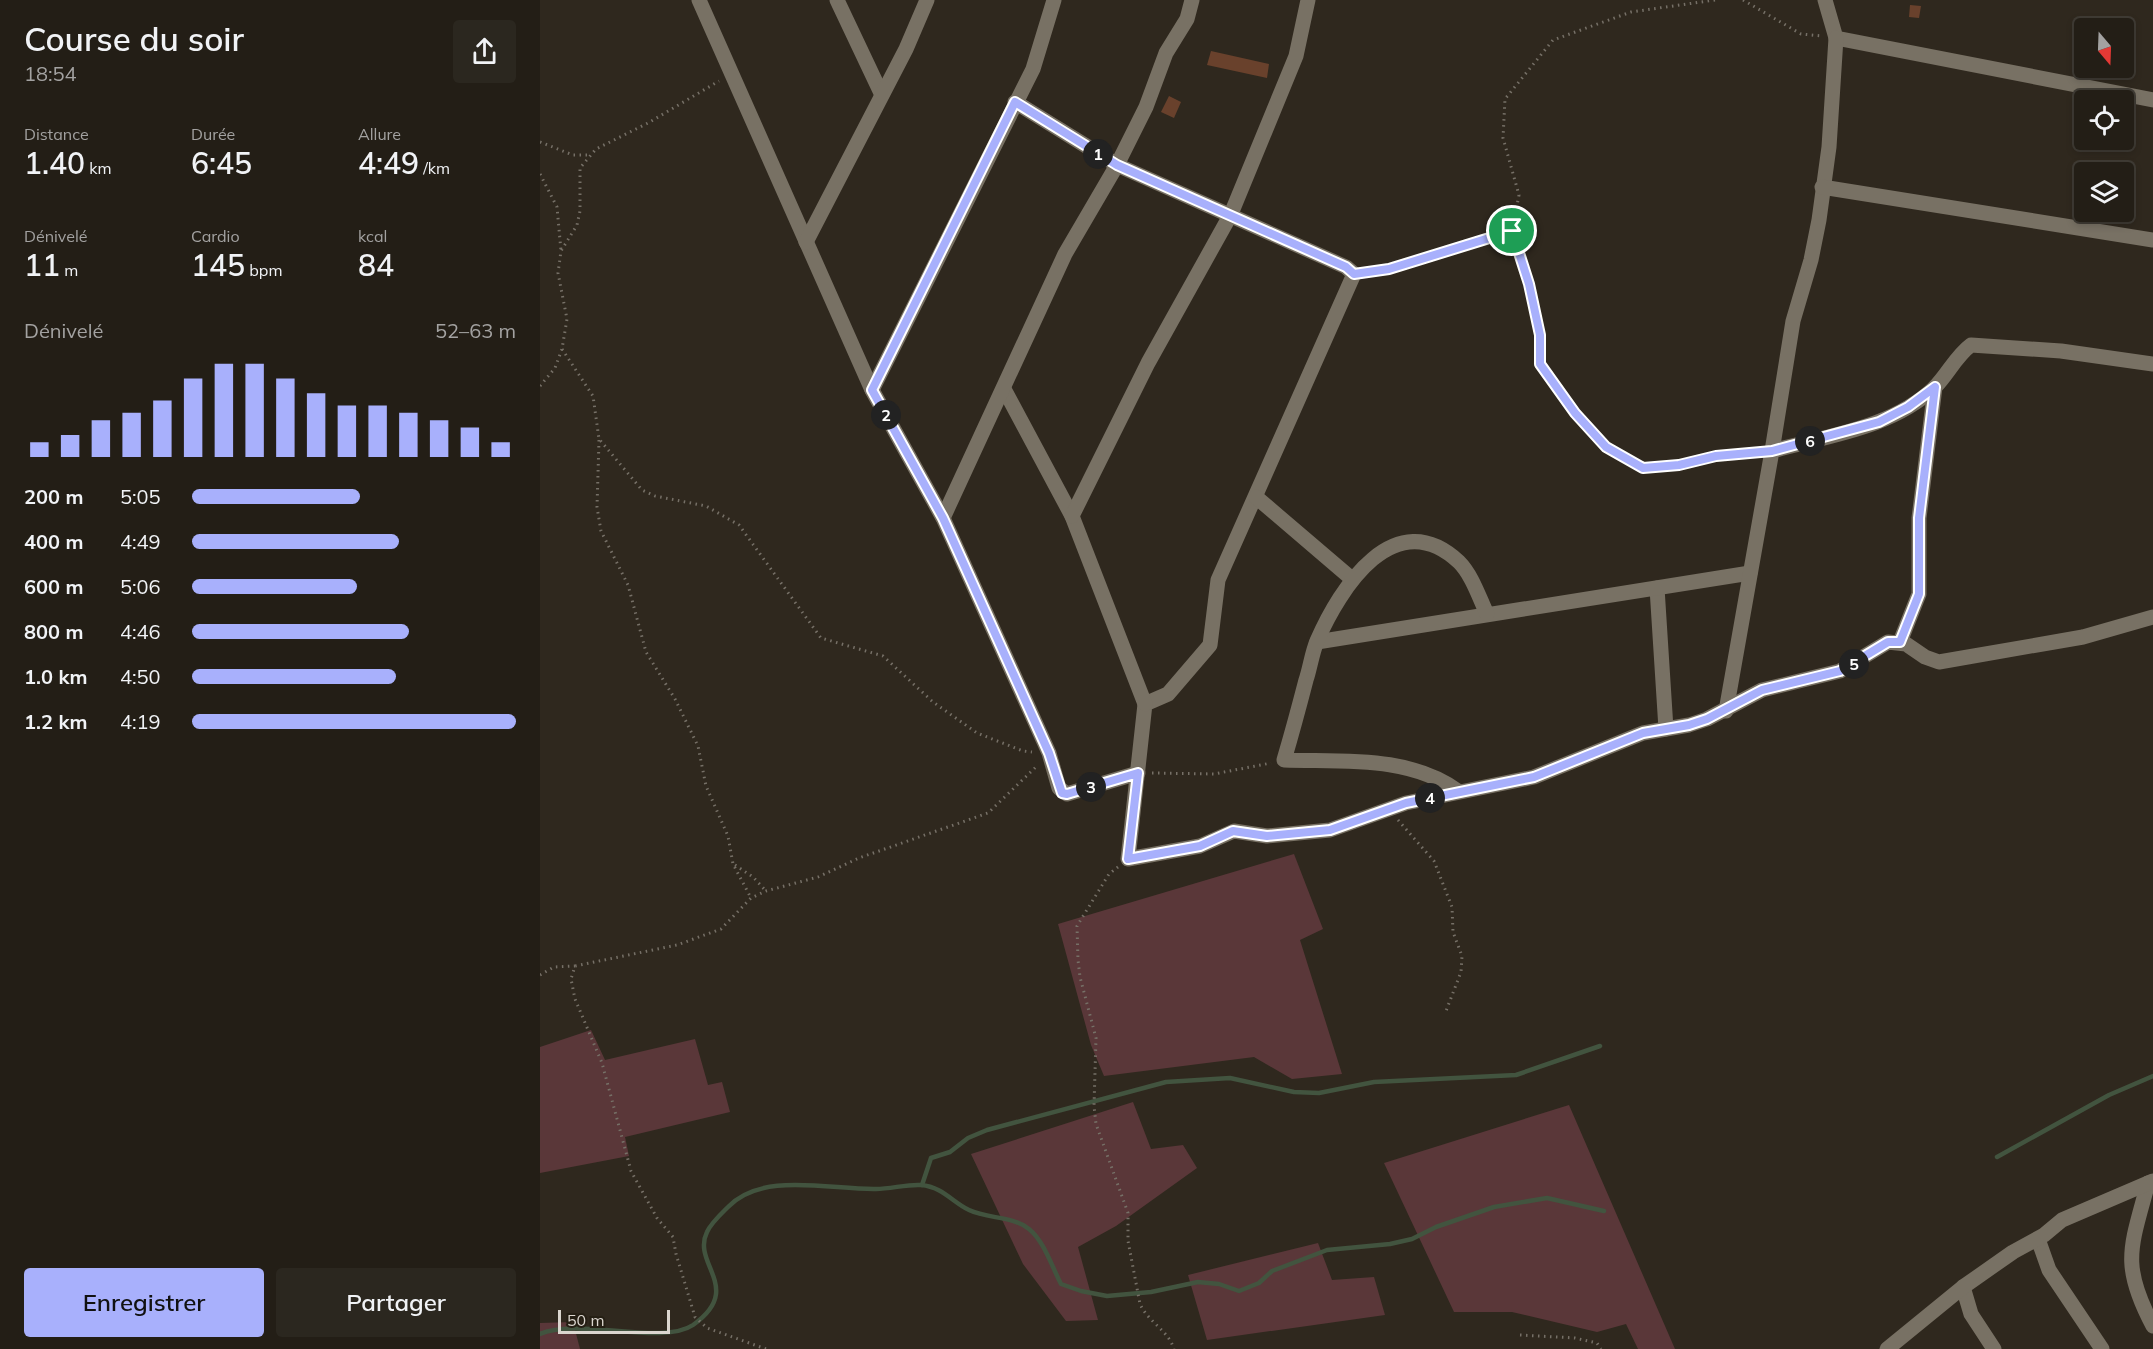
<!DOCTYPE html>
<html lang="fr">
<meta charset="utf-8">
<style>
:root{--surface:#231e16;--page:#2b271f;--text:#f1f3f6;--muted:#a3a2a1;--line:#403c35;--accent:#a8b0fc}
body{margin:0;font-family:Mulish,sans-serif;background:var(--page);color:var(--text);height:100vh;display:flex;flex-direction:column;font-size:22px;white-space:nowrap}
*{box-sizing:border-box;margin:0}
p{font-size:20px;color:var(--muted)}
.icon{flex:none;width:33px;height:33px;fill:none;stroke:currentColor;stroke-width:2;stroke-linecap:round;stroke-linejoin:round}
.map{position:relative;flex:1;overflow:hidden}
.details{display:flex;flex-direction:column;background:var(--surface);width:540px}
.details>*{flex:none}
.needle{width:39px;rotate:161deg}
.tools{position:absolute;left:1534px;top:18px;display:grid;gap:12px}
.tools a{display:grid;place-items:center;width:60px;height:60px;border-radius:6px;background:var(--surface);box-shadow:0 3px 9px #0003,0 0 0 2px var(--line);font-size:30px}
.scale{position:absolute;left:18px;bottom:15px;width:112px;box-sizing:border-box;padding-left:6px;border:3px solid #dbd6cf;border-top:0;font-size:16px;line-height:21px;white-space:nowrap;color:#dbd6cf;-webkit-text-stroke:4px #251f14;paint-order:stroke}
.pin{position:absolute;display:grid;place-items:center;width:51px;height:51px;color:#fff;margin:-26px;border:3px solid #fff;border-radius:50%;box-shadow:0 2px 6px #0007}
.km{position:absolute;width:30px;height:30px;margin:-15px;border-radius:50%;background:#222;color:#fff;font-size:16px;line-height:30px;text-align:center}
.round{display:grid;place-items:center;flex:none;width:63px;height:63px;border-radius:6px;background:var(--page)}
.headline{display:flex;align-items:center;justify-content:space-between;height:102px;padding:0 24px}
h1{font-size:33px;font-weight:600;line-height:45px}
.stats{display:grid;grid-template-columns:repeat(3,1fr);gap:9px;height:102px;padding:6px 24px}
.stats div{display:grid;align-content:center}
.stats b{font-size:30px;font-weight:600}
.stats small{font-size:16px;font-weight:400}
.stats p{font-size:16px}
.chart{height:168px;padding:12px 24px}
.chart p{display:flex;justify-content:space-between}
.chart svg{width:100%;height:108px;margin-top:6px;stroke:var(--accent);stroke-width:6}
.primary-button{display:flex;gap:12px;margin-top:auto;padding:12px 24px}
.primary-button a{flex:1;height:69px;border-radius:6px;background:var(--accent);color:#111;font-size:24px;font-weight:600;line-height:69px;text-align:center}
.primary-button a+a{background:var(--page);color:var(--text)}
ul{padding:0 24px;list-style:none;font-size:20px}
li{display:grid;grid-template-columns:96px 72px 1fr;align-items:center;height:45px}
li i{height:15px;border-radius:8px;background:var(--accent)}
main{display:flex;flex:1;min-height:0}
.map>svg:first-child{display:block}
.green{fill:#5a3739}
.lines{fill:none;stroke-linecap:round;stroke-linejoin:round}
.stream{stroke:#42543f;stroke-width:4.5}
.building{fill:#69412c}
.path{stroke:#767067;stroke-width:3;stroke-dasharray:1.5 4.5;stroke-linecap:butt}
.street{stroke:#787164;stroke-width:15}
.route-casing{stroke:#fff;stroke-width:12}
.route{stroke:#a8b0fc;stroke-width:8}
</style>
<main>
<section class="details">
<div class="headline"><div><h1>Course du soir</h1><p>18:54</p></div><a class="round"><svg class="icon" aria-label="share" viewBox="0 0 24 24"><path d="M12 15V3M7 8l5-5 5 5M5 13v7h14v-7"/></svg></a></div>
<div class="stats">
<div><p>Distance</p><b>1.40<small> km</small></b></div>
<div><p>Durée</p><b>6:45</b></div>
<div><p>Allure</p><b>4:49<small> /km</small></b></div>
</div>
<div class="stats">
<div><p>Dénivelé</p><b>11<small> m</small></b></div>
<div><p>Cardio</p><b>145<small> bpm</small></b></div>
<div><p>kcal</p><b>84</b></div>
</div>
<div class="chart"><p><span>Dénivelé</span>52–63 m</p>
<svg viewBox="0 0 160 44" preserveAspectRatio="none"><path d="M5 44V38M15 44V35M25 44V29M35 44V26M45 44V21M55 44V12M65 44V6M75 44V6M85 44V12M95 44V18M105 44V23M115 44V23M125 44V26M135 44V29M145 44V32M155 44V38"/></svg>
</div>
<ul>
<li><b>200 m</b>5:05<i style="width:52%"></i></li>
<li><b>400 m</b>4:49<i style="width:64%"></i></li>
<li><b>600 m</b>5:06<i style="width:51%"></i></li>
<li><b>800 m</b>4:46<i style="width:67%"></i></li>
<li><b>1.0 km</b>4:50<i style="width:63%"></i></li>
<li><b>1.2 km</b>4:19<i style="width:100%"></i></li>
</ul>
<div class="primary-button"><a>Enregistrer</a><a>Partager</a></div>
</section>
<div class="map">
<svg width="1613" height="1349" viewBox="0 0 1613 1349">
<rect width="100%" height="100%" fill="#2f281e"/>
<g class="green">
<path d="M754,854l29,75 -23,11 42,134 -50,5 -38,-22 -150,19 -13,-31 -33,-121z"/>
<path d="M51,1030l14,30 90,-21 13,46 14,-3 8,30 -105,25 4,19 -89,17v-126z"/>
<path d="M593,1102l18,47 32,-4 14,23 -81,58 -38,21 20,73 -32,1 -43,-57 -52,-110z"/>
<path d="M1029,1105l106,244h-37l-12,-25 -29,8 -85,-20h-58l-70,-149z"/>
<path d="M778,1243l14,37 42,-3 11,38 -178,25 -19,-65z"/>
<path d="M33,1322l7,27h-40v-26z"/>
</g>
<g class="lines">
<g class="stream">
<path d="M1457,1157l112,-62 44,-19"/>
<path d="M382,1185l9,-27 19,-6 18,-14 19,-8 179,-48 64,-4 64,14 25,1 55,-11 142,-7 84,-29"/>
<path d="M0,1334c37,-17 122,12 153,-9 52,-37 -2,-61 14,-93 4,-9 14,-18 21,-25 34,-36 103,-17 148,-18 15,0 31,-5 45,-4 22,2 31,17 48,25 19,9 44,6 60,19 15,12 23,38 32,55l20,7 26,5 44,-4 47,-10 21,2 20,7 20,-8 13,-12 55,-21 63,-6 22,-5 24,-12 58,-20 53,-9 57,13"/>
</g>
</g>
<g class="building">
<path d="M1370,5l11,1 -2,12 -10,-1z"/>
<path d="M671,51l58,13 -2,14 -60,-13z"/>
<path d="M629,96l12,6 -7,16 -13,-6z"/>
</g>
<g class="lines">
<g class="path">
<path d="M1175,0l-84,12 -78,28 -48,59 -2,39 16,57 -7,36 17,53 11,51v29l35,49 31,34 37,21 36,-3 37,-9 43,-4"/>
<path d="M1203,0l58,34 21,2"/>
<path d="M0,142l33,13h15"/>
<path d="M0,174l17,33 4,44"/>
<path d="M827,272c50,-7 97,-27 145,-41"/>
<path d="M22,349l31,47 6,43 43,51 13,6 51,10 33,19 82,113 62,18 50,46 44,31 46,18 9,1"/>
<path d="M0,386l15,-18 7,-19 5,-30 -9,-46 3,-22 16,-26 3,-14v-43l16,-19 52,-26 71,-42"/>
<path d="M59,440l-2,67 4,24 27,54 18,67 29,47 23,47 8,40 22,50 5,28 18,34"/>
<path d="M612,773l62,1 57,-11"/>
<path d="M858,820l36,41 18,46 1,25 9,24 -1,16 -15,39"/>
<path d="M195,865l18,12 13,14"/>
<path d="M578,867l-9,7 -32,52 1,34 2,17 16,61 -2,68 2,18 32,89v28l12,63c8,18 28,26 34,45"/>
<path d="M0,975l14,-8 21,-1"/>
<path d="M980,1335l55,3 22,5 4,6"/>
<path d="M226,1349l-59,-21 -12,-11 -19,-63 -3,-17 -16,-19 -26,-47 -29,-108 -27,-64 -4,-20 4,-13 102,-21 44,-16 30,-31 15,-7 52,-14 41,-19 129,-45 50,-48"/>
</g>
<g class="street">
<path d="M159,0l173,390 71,128 106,235 10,35 8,6 71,-21"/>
<path d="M297,0l44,93"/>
<path d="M1285,0l11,38 317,62"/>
<path d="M1296,38l-7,109 -10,73 -8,40 -18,61 -21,130c54,-15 121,-23 163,-64 13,-13 21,-31 36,-42l90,6 92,13"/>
<path d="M475,102l102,63 229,102 8,7 -136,306 -8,65 -42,49 -23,10 -17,155 72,-13 34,-15 33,5 63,-6 76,-27 128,-26 109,-44 46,-8 18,-6 55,-29 78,-19 48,-29 18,2 19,13 14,5 144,-25 70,-20"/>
<path d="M1282,187l331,53"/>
<path d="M266,242l100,-193 21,-49"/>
<path d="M464,389l68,127 73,188"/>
<path d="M332,390l161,-321 21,-69"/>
<path d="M716,497l96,82"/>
<path d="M532,516l76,-153 83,-149 65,-158 12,-56"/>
<path d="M403,518l122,-264 52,-89 29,-58 20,-54 21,-34 5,-19"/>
<path d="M1117,588l9,141"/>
<path d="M777,642l433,-69"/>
<path d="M1360,642l19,-48v-76l16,-131"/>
<path d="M1186,711l46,-260"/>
<path d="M918,791c-50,-36 -115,-29 -174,-31 8,-27 15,-53 22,-80 4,-12 6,-27 11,-39 23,-53 78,-139 142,-79 13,13 20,35 28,52"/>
<path d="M1608,1183c-17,64 -28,81 5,143"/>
<path d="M1498,1239l11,31 53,79"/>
<path d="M1423,1287l8,27 23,35"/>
<path d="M1347,1349l76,-62 50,-35 31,-17 18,-15 91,-39"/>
</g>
</g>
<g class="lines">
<g class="route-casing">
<path id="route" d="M475,102l102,63 229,102 8,7 35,-5 123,-38 17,53 11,51v29l35,49 31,34 37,21 36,-3 37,-9 56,-5 107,-29 29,-15 27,-20 -16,131v76l-19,48h-12l-48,29 -78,19 -55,29 -18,6 -46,8 -109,44 -128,26 -76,27 -63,6 -34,-5 -33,15 -72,13 10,-86 -71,21 -5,-1 -13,-40 -106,-235 -71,-128z"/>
</g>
<use href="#route" class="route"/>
</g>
</svg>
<div class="tools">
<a><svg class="needle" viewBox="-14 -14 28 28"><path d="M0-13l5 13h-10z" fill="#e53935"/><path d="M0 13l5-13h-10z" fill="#a3a2a1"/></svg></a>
<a><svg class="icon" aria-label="locate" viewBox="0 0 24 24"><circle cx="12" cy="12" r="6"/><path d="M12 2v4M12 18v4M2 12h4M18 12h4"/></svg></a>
<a><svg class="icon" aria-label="layers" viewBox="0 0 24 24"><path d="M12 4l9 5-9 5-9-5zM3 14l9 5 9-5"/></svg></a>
</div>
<div class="scale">50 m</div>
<div class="pin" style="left:972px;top:231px;background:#1e9e55"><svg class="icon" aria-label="arrive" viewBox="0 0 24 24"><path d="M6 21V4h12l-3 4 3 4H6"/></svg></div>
<b class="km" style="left:558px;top:154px">1</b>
<b class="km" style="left:346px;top:415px">2</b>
<b class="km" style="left:551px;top:787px">3</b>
<b class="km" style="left:890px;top:798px">4</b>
<b class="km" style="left:1314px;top:664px">5</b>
<b class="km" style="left:1270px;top:441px">6</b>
</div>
</main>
